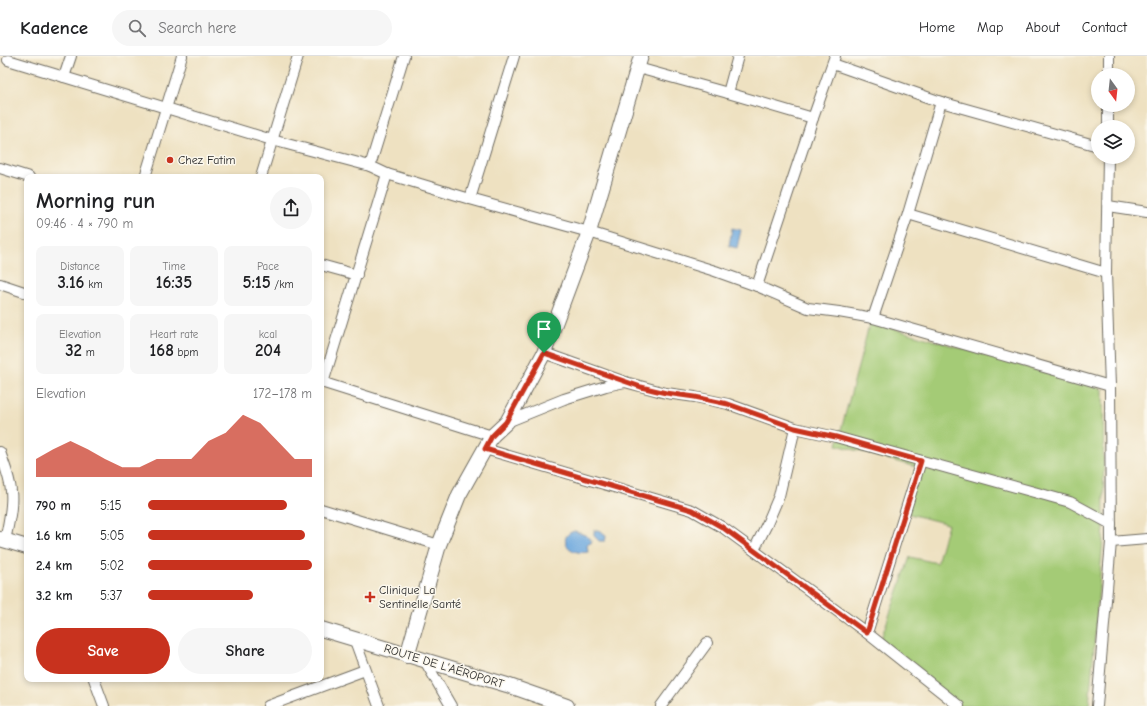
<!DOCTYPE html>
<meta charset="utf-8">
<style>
:root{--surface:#fff;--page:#f6f6f6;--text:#202124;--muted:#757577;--line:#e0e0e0;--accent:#c8321e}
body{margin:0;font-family:"Comic Neue",sans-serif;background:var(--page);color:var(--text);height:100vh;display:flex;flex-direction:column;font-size:15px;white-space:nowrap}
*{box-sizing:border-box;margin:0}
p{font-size:13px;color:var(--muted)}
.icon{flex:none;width:22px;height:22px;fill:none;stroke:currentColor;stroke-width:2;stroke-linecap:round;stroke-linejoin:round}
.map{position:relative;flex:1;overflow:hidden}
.side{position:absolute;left:24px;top:118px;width:300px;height:508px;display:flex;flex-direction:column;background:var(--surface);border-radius:8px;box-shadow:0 2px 6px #0003}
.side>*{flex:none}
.needle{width:26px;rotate:165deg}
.tools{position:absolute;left:1091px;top:12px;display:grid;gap:8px}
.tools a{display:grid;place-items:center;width:44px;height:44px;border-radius:50%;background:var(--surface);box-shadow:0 2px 6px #0003;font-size:20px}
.pin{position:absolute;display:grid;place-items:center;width:34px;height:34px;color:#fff;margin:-41px -17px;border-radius:50% 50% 50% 0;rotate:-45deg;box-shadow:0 0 4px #0007}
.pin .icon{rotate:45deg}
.round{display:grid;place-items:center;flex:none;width:42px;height:42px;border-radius:21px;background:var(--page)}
.overview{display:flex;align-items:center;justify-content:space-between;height:68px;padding:0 12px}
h1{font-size:22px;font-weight:700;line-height:30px}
.metrics{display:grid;grid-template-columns:repeat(3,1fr);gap:6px;height:68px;padding:4px 12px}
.metrics div{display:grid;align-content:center;border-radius:8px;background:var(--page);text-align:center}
.metrics b{font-size:17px;font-weight:700}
.metrics small{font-size:11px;font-weight:400}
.metrics p{font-size:11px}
.chart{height:112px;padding:8px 12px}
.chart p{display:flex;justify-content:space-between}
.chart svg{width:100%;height:72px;margin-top:4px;fill:var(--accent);opacity:.7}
.cta{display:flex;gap:8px;margin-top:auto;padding:8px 12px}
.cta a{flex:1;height:46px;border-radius:24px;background:var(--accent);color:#fff;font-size:16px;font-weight:700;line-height:46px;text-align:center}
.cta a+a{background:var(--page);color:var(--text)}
ul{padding:0 12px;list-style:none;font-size:13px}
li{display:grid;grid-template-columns:64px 48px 1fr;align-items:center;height:30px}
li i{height:10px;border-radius:5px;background:var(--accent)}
header{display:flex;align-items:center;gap:24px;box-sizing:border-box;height:56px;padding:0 20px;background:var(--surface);border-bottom:1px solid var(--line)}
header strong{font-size:19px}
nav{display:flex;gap:22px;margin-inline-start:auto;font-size:14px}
.search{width:280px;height:36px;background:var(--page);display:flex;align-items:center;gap:10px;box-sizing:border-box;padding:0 14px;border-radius:22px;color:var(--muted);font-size:15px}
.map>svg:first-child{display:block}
.green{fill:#a4cb76;stroke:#687b50}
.water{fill:#6da8de;stroke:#4c6a84}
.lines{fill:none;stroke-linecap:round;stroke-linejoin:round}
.street-casing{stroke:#6f6b60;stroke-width:12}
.secondary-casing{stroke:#6f6b60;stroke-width:16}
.street{stroke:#fff;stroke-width:10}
.secondary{stroke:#fff;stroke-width:14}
.route-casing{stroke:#fff;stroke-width:8}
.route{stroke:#c8321e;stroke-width:5}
.poi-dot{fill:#c8321e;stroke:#fbf7ec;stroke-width:1.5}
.labels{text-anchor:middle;stroke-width:3;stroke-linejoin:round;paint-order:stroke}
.poi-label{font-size:12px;fill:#2b2b2b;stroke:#fbf7ec;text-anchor:start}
.street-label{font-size:12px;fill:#2b2b2b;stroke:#fbf7ec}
</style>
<header>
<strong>Kadence</strong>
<div class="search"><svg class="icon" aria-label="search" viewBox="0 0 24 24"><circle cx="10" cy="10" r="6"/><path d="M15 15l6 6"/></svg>Search here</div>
<nav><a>Home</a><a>Map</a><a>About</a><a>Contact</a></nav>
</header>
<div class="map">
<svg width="1147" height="650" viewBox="0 0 1147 650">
<rect width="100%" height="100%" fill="#fbf7ec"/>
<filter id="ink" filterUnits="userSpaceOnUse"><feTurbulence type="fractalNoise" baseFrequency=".025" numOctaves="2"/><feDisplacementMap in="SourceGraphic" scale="8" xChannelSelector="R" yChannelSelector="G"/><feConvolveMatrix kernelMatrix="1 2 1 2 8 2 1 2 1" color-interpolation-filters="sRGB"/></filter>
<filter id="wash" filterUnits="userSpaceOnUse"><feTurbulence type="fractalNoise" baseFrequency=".012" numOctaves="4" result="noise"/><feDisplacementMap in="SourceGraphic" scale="16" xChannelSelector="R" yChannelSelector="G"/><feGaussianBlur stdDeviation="0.9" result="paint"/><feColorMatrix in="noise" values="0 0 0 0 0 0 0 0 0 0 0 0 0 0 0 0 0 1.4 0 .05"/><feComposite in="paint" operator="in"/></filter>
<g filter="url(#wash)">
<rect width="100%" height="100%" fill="#eee1c1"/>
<path class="green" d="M870,266l233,67 1,139 -15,178h-132l-79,-59 32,-90 27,6 11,-39 -46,-12 14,-45 -79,-22z"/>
<g class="water">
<path d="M732,172l9,2 -4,18 -8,-2z"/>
<path d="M597,474c4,1 8,3 9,7l-1,4h-6l-5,-5v-5z"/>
<path d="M575,475l12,5 5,6 -5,3 1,7c-22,4 -31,-17 -13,-21z"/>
</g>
</g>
<g filter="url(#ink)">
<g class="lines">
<g class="street-casing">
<g id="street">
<path d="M8,4l264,80 98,26 17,8 83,25 119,33 126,39 42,15 51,22 31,4 34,6 237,68"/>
<path d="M833,8l108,38 157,44"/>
<path d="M638,12l90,25 85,25"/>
<path d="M1109,19v-19"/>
<path d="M64,21l7,-21"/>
<path d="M728,37l10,-37"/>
<path d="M1108,71v-22"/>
<path d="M370,110l34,-110"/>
<path d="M0,112l29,9"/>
<path d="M145,121l37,-121"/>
<path d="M261,121l37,-121"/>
<path d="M470,143l44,-143"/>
<path d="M1108,150l39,6"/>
<path d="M908,158l198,59"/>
<path d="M321,209l36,10"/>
<path d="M0,228l27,9"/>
<path d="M757,230l56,-168 22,-62"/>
<path d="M873,262l35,-104 33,-112"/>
<path d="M544,297l81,29"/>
<path d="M321,326l171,54"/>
<path d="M323,327l64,-209"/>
<path d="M507,366l57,-23 42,-13 19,-4 41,11 29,4 33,7 67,24 41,9 234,65 41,22"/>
<path d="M485,393l207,61 30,17 145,106 92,73"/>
<path d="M0,396c4,12 10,26 11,39 2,16 -3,34 -6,50"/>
<path d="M321,453l118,36"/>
<path d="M1111,486l36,-3"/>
<path d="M754,494l13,-26 12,-28 16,-68"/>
<path d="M867,577l54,-172"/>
<path d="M354,582l25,68"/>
<path d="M425,605l26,45"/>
<path d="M94,623l10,27"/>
<path d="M268,650l97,-36"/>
<path d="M661,650l46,-63"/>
<path d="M1097,650l14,-164 -1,-156 -4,-113 2,-116"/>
</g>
</g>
<g class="secondary-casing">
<g id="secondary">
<path d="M0,483l27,8"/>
<path d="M321,573l186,56 60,21"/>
<path d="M407,600l32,-111 20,-50 33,-59 15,-14 37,-69 45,-121 52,-176"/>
</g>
</g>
<use href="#street" class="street"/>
<use href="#secondary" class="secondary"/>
</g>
</g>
<g class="lines" filter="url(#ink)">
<g class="route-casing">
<path id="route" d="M544,297l97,34 25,6 29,4 33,7 67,24 41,9 85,24 -54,172 -145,-106 -30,-17 -207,-61 7,-13 14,-14z"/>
</g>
<use href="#route" class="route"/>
</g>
<g class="poi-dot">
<circle cx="170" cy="104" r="4"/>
<path d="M368 535h4v4h4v4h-4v4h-4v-4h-4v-4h4z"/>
</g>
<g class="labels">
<g class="poi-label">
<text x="178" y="108">Chez Fatim</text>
<text x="379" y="538">Clinique La<tspan x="379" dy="14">Sentinelle Santé</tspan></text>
</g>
<g class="street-label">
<text transform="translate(444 610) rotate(17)" y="4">ROUTE DE L'AÉROPORT</text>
</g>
</g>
</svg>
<div class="tools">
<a><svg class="needle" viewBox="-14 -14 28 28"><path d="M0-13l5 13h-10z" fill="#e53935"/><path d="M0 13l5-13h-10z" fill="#757577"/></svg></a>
<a><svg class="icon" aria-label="layers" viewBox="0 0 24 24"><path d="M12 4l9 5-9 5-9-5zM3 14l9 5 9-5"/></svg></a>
</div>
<div class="pin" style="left:544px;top:297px;background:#1e9e55"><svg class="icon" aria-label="arrive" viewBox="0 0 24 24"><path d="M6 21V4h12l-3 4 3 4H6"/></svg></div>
<section class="side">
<div class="overview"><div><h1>Morning run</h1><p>09:46 · 4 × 790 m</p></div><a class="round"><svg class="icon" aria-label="share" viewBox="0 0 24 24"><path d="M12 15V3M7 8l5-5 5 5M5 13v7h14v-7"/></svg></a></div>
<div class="metrics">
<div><p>Distance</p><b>3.16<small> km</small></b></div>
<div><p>Time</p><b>16:35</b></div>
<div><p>Pace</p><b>5:15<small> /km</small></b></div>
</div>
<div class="metrics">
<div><p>Elevation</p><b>32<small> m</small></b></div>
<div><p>Heart rate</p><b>168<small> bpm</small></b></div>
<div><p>kcal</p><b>204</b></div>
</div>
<div class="chart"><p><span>Elevation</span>172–178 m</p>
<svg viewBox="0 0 160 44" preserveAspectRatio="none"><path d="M0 44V33L10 27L20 22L30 27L40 33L50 38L60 38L70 33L80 33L90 33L100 22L110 17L120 6L130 11L140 22L150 33L160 33V44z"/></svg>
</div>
<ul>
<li><b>790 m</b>5:15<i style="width:85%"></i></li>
<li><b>1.6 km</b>5:05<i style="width:96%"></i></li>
<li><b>2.4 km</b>5:02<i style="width:100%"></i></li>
<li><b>3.2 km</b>5:37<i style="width:64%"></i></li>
</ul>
<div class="cta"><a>Save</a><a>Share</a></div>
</section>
</div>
